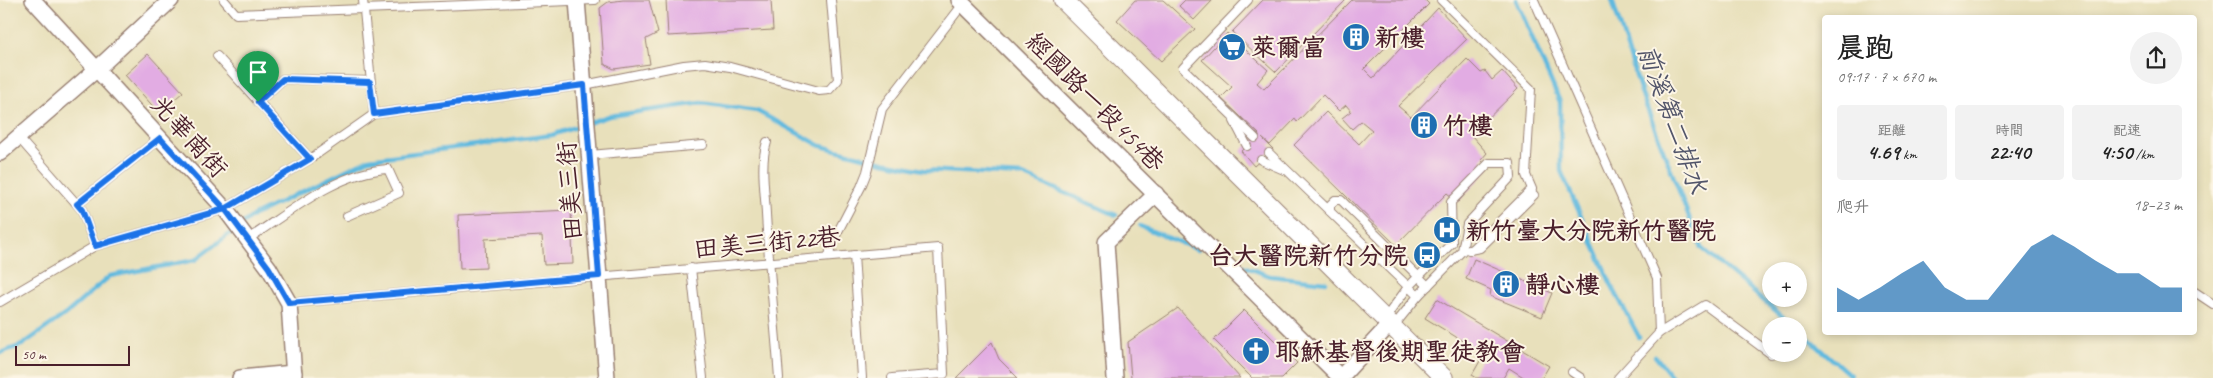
<!DOCTYPE html>
<html lang="zh-TW">
<meta charset="utf-8">
<style>
:root{--surface:#fff;--page:#f2f2f2;--text:#222;--muted:#767676;--accent:#1f6fb2}
body{margin:0;font-family:Caveat,"LXGW WenKai TC",sans-serif;background:var(--page);color:var(--text);height:100vh;display:flex;flex-direction:column;font-size:19px;white-space:nowrap}
*{box-sizing:border-box;margin:0}
p{font-size:16px;color:var(--muted)}
.icon{flex:none;width:28px;height:28px;fill:none;stroke:currentColor;stroke-width:2;stroke-linecap:round;stroke-linejoin:round}
.map{position:relative;flex:1;overflow:hidden}
.drawer{position:absolute;left:1822px;top:15px;width:375px;height:320px;display:flex;flex-direction:column;background:var(--surface);border-radius:5px;box-shadow:0 2px 8px #0003}
.drawer>*{flex:none}
.controls{position:absolute;left:1762px;top:262px;display:grid;gap:10px}
.controls a{display:grid;place-items:center;width:45px;height:45px;border-radius:50%;background:var(--surface);box-shadow:0 2px 8px #0003;font-size:25px}
.scale{position:absolute;left:15px;bottom:12px;width:115px;box-sizing:border-box;padding-left:5px;border:2px solid #4a1f2b;border-top:0;font-size:14px;line-height:18px;white-space:nowrap;color:#4a1f2b;-webkit-text-stroke:4px #fcf5e5;paint-order:stroke}
.pin{position:absolute;display:grid;place-items:center;width:42px;height:42px;color:#fff;margin:-51px -21px;border-radius:50% 50% 50% 0;rotate:-45deg;box-shadow:0 0 5px #0007}
.pin .icon{rotate:45deg}
.round{display:grid;place-items:center;flex:none;width:52px;height:52px;border-radius:26px;background:var(--page)}
.overview{display:flex;align-items:center;justify-content:space-between;height:85px;padding:0 15px}
h1{font-size:28px;font-weight:800;line-height:38px}
.metrics{display:grid;grid-template-columns:repeat(3,1fr);gap:8px;height:85px;padding:5px 15px}
.metrics div{display:grid;align-content:center;border-radius:5px;background:var(--page);text-align:center}
.metrics b{font-size:21px;font-weight:800}
.metrics small{font-size:14px;font-weight:400}
.metrics p{font-size:14px}
.chart{height:140px;padding:10px 15px}
.chart p{display:flex;justify-content:space-between}
.chart svg{width:100%;height:90px;margin-top:5px;fill:var(--accent);opacity:.7}
.map>svg:first-child{display:block}
.lines{fill:none;stroke-linecap:round;stroke-linejoin:round}
.stream{stroke:#61b9de;stroke-width:4.5}
.building{fill:#e2ace3}
.service-casing{stroke:#998073;stroke-width:10}
.minor-casing{stroke:#998073;stroke-width:18}
.tertiary-casing{stroke:#998073;stroke-width:20}
.service{stroke:#fff;stroke-width:8}
.minor{stroke:#fff;stroke-width:15}
.tertiary{stroke:#fff;stroke-width:18}
.route-casing{stroke:#fff;stroke-width:10}
.route{stroke:#1a73e8;stroke-width:6}
.labels{text-anchor:middle;stroke-width:4;stroke-linejoin:round;paint-order:stroke}
.poi-label{font-size:25px;font-weight:bold;fill:#4a1f2b;stroke:#fcf5e5;text-anchor:start}
.street-label{font-size:25px;fill:#4a1f2b;stroke:#fcf5e5}
.water-label{font-size:26px;font-style:italic;fill:#52556a;stroke:#fcf5e5}
</style>
<div class="map">
<svg width="2213" height="378" viewBox="0 0 2213 378">
<rect width="100%" height="100%" fill="#fcf5e5"/>
<filter id="ink" filterUnits="userSpaceOnUse"><feTurbulence type="fractalNoise" baseFrequency=".02" numOctaves="2"/><feDisplacementMap in="SourceGraphic" scale="10" xChannelSelector="R" yChannelSelector="G"/><feConvolveMatrix kernelMatrix="1 2 1 2 8 2 1 2 1" color-interpolation-filters="sRGB"/></filter>
<filter id="wash" filterUnits="userSpaceOnUse"><feTurbulence type="fractalNoise" baseFrequency=".0096" numOctaves="4" result="noise"/><feDisplacementMap in="SourceGraphic" scale="20" xChannelSelector="R" yChannelSelector="G"/><feGaussianBlur stdDeviation="1.12" result="paint"/><feColorMatrix in="noise" values="0 0 0 0 0 0 0 0 0 0 0 0 0 0 0 0 0 1.4 0 .05"/><feComposite in="paint" operator="in"/></filter>
<g filter="url(#wash)">
<rect width="100%" height="100%" fill="#e8e0bb"/>
<g class="lines">
<g class="stream">
<path d="M1516,0l44,102 1,69 50,113 28,53"/>
<path d="M1612,0l30,95 59,153 93,78"/>
<path d="M1140,226l58,24"/>
<path d="M1243,266l27,10 56,6"/>
<path d="M1799,330l51,45"/>
<path d="M0,353l22,-8 45,-32 43,-37 85,-16 59,-45 115,-56 183,-24 57,-19 92,-13 56,8 64,35 62,16 41,8 99,5 93,40"/>
<path d="M1655,356l18,22"/>
</g>
</g>
<g id="blocks">
<g class="building">
<path d="M623,0h26l9,33 -12,6 4,25 -36,5 -10,-5 -4,-56 8,-6z"/>
<path d="M666,0h105l2,30 -105,6z"/>
<path d="M1135,0h28l32,29 -34,32 -44,-41z"/>
<path d="M1185,0h28l-19,20 -15,-14z"/>
<path d="M1263,0h83l-70,72 -44,-40z"/>
<path d="M1352,0h73l4,4 -65,65 9,9 65,-70 29,31 -69,67 13,11 56,-58 14,14 4,-2 7,9 10,-9 16,18 -47,46 16,18 -6,7 8,8 -31,34 -11,-9 -51,52 -102,-100 32,-33 33,32 13,-14 -11,-9 -9,8 -10,-11 9,-7 -5,-6 -7,6 -16,-16 -26,27 -2,-3 -25,26 -8,-7 11,11 -19,17 -13,-15 18,-17 -38,-36 11,-11 -30,-27 25,-27 41,37 -11,13 7,6z"/>
<path d="M148,54l35,38 -24,21 -34,-38z"/>
<path d="M571,210l2,54 -29,1 -2,-29 -57,3 1,29 -26,1 -2,-54z"/>
<path d="M1474,259l78,34 -10,24 -52,-21 1,-6 -25,-11z"/>
<path d="M1437,299l112,67 -7,12h-17l-16,-10 -6,10h-26l-5,-3 12,-21 -59,-36z"/>
<path d="M1178,308l62,70h-109l-3,-36z"/>
<path d="M1244,310l53,53 -15,15h-30l-38,-38z"/>
<path d="M992,342l7,17 19,19h-62z"/>
</g>
</g>
</g>
<g filter="url(#ink)">
<use href="#blocks" fill-opacity="0" stroke="#998073" stroke-width="1"/>
<g class="lines">
<g class="service-casing">
<g id="service">
<path d="M224,0l12,14 359,-14"/>
<path d="M363,0l11,114"/>
<path d="M1248,0l-65,68 72,70"/>
<path d="M1441,0l90,89 -5,86 6,14 -61,61"/>
<path d="M1534,0l123,278 2,55 -41,45"/>
<path d="M217,56l93,103"/>
<path d="M258,102l25,-23 87,2"/>
<path d="M1234,121l13,25"/>
<path d="M18,137l64,73 13,36"/>
<path d="M767,142c-7,22 -2,49 -1,72 3,55 9,109 13,164"/>
<path d="M1269,153l149,143"/>
<path d="M590,155l113,-10"/>
<path d="M1261,160l23,10"/>
<path d="M77,204l83,-66"/>
<path d="M1330,211v-6l5,-5h6l87,86"/>
<path d="M248,239c42,-27 89,-67 140,-70l11,24 -52,23"/>
<path d="M1452,243l-1,-41 38,-39h21l1,14 -44,47 -5,27"/>
<path d="M1452,243l-44,44 -19,26 1,11 7,-2 21,-26 44,-45"/>
<path d="M1469,250l11,-2 54,-53"/>
<path d="M854,255l8,123"/>
<path d="M829,257l2,-12 30,-58 6,-15 15,-63 81,-105"/>
<path d="M691,268l12,110"/>
<path d="M2195,292l18,12"/>
<path d="M0,302l95,-56 130,-37 85,-50 64,-45 210,-29 100,-20 21,-2 25,4 89,24 10,-1 9,-10 -7,-80"/>
<path d="M289,303l649,-55 6,126 -52,4"/>
<path d="M1659,333l46,-28 66,49"/>
<path d="M1572,372l9,6"/>
</g>
</g>
<g class="minor-casing">
<g id="minor">
<path d="M33,0l192,209 44,59 20,35 5,75"/>
<path d="M577,0l30,378"/>
<path d="M959,0l382,378"/>
<path d="M0,153l97,-84 74,-69"/>
<path d="M240,378l54,-5"/>
<path d="M1115,378l-9,-136 50,-48"/>
<path d="M1340,378l50,-54"/>
</g>
</g>
<g class="tertiary-casing">
<path id="tertiary" d="M1063,0l381,378"/>
</g>
<use href="#service" class="service"/>
<use href="#minor" class="minor"/>
<use href="#tertiary" class="tertiary"/>
</g>
</g>
<g class="lines" filter="url(#ink)">
<g class="route-casing">
<path id="route" d="M258,102l52,57 -85,50 -130,37 -13,-36 -5,-6 83,-66 65,71 44,59 20,35 310,-27 -15,-191 -210,29 -4,-32 -87,-3 -25,23"/>
</g>
<use href="#route" class="route"/>
</g>
<defs>
<g id="building-disc" transform="scale(1.4375)"><circle r="9.5" fill="#1f6fb2" stroke="#fcf5e5"/><path d="M-4-6H4V6H1V3H-1V6H-4ZM-2.5-4.3h1.7v1.8h-1.7ZM.8-4.3h1.7v1.8H.8ZM-2.5-1h1.7V.8h-1.7ZM.8-1h1.7V.8H.8Z" fill="#fff"/></g>
<g id="supermarket-disc" transform="scale(1.4375)"><circle r="9.5" fill="#1f6fb2" stroke="#fcf5e5"/><path d="M-6-5.5h2.5l.6 2H6L4.5 2H-2.5L-4.4-4H-6ZM-1.5 3.2a1.3 1.3 0 1 0 .1 0ZM3 3.2a1.3 1.3 0 1 0 .1 0Z" fill="#fff"/></g>
<g id="hospital-disc" transform="scale(1.4375)"><circle r="9.5" fill="#1f6fb2" stroke="#fcf5e5"/><path d="M-5-5h3v3.5h4V-5h3V5h-3V1.5h-4V5h-3Z" fill="#fff"/></g>
<g id="bus-disc" transform="scale(1.4375)"><circle r="9.5" fill="#1f6fb2" stroke="#fcf5e5"/><path d="M-5-6H5V4H4V6H2V4H-2V6H-4V4H-5ZM-3.5-4V0h7V-4ZM-3.5 1.2v1.5H-2V1.2ZM2 1.2v1.5H3.5V1.2Z" fill="#fff"/></g>
<g id="church-disc" transform="scale(1.4375)"><circle r="9.5" fill="#1f6fb2" stroke="#fcf5e5"/><path d="M-1.2-6h2.4v3.5h3.3v2.4h-3.3V6h-2.4V-.1h-3.3v-2.4h3.3Z" fill="#fff"/></g>
</defs>
<g fill-rule="evenodd">
<use href="#building-disc" x="1356" y="37"/>
<use href="#supermarket-disc" x="1232" y="47"/>
<use href="#building-disc" x="1424" y="125"/>
<use href="#hospital-disc" x="1447" y="230"/>
<use href="#bus-disc" x="1427" y="255"/>
<use href="#building-disc" x="1506" y="284"/>
<use href="#church-disc" x="1256" y="351"/>
</g>
<g class="labels">
<g class="poi-label">
<text x="1375" y="46">新樓</text>
<text x="1251" y="56">萊爾富</text>
<text x="1443" y="134">竹樓</text>
<text x="1466" y="239">新竹臺大分院新竹醫院</text>
<text x="1408" y="264" text-anchor="end">台大醫院新竹分院</text>
<text x="1525" y="293">靜心樓</text>
<text x="1275" y="360">耶穌基督後期聖徒教會</text>
</g>
<g class="street-label">
<text transform="translate(1096 101) rotate(45)" y="9">經國路一段454巷</text>
<text transform="translate(190 136) rotate(48)" y="9">光華南街</text>
<text transform="translate(569 191) rotate(-94)" y="9">田美三街</text>
<text transform="translate(767 242) rotate(-5)" y="9">田美三街22巷</text>
</g>
<g class="water-label">
<text transform="translate(1673 119) rotate(70)" y="9">前溪第二排水</text>
</g>
</g>
</svg>
<div class="controls">
<a>+</a>
<a>−</a>
</div>
<div class="scale">50 m</div>
<div class="pin" style="left:258px;top:102px;background:#1e9e55"><svg class="icon" aria-label="arrive" viewBox="0 0 24 24"><path d="M6 21V4h12l-3 4 3 4H6"/></svg></div>
<section class="drawer">
<div class="overview"><div><h1>晨跑</h1><p>09:17 · 7 × 670 m</p></div><a class="round"><svg class="icon" aria-label="share" viewBox="0 0 24 24"><path d="M12 15V3M7 8l5-5 5 5M5 13v7h14v-7"/></svg></a></div>
<div class="metrics">
<div><p>距離</p><b>4.69<small> km</small></b></div>
<div><p>時間</p><b>22:40</b></div>
<div><p>配速</p><b>4:50<small> /km</small></b></div>
</div>
<div class="chart"><p><span>爬升</span>18–23 m</p>
<svg viewBox="0 0 160 44" preserveAspectRatio="none"><path d="M0 44V32L10 38L20 32L30 25L40 19L50 32L60 38L70 38L80 25L90 12L100 6L110 12L120 19L130 25L140 25L150 32L160 32V44z"/></svg>
</div>
</section>
</div>
